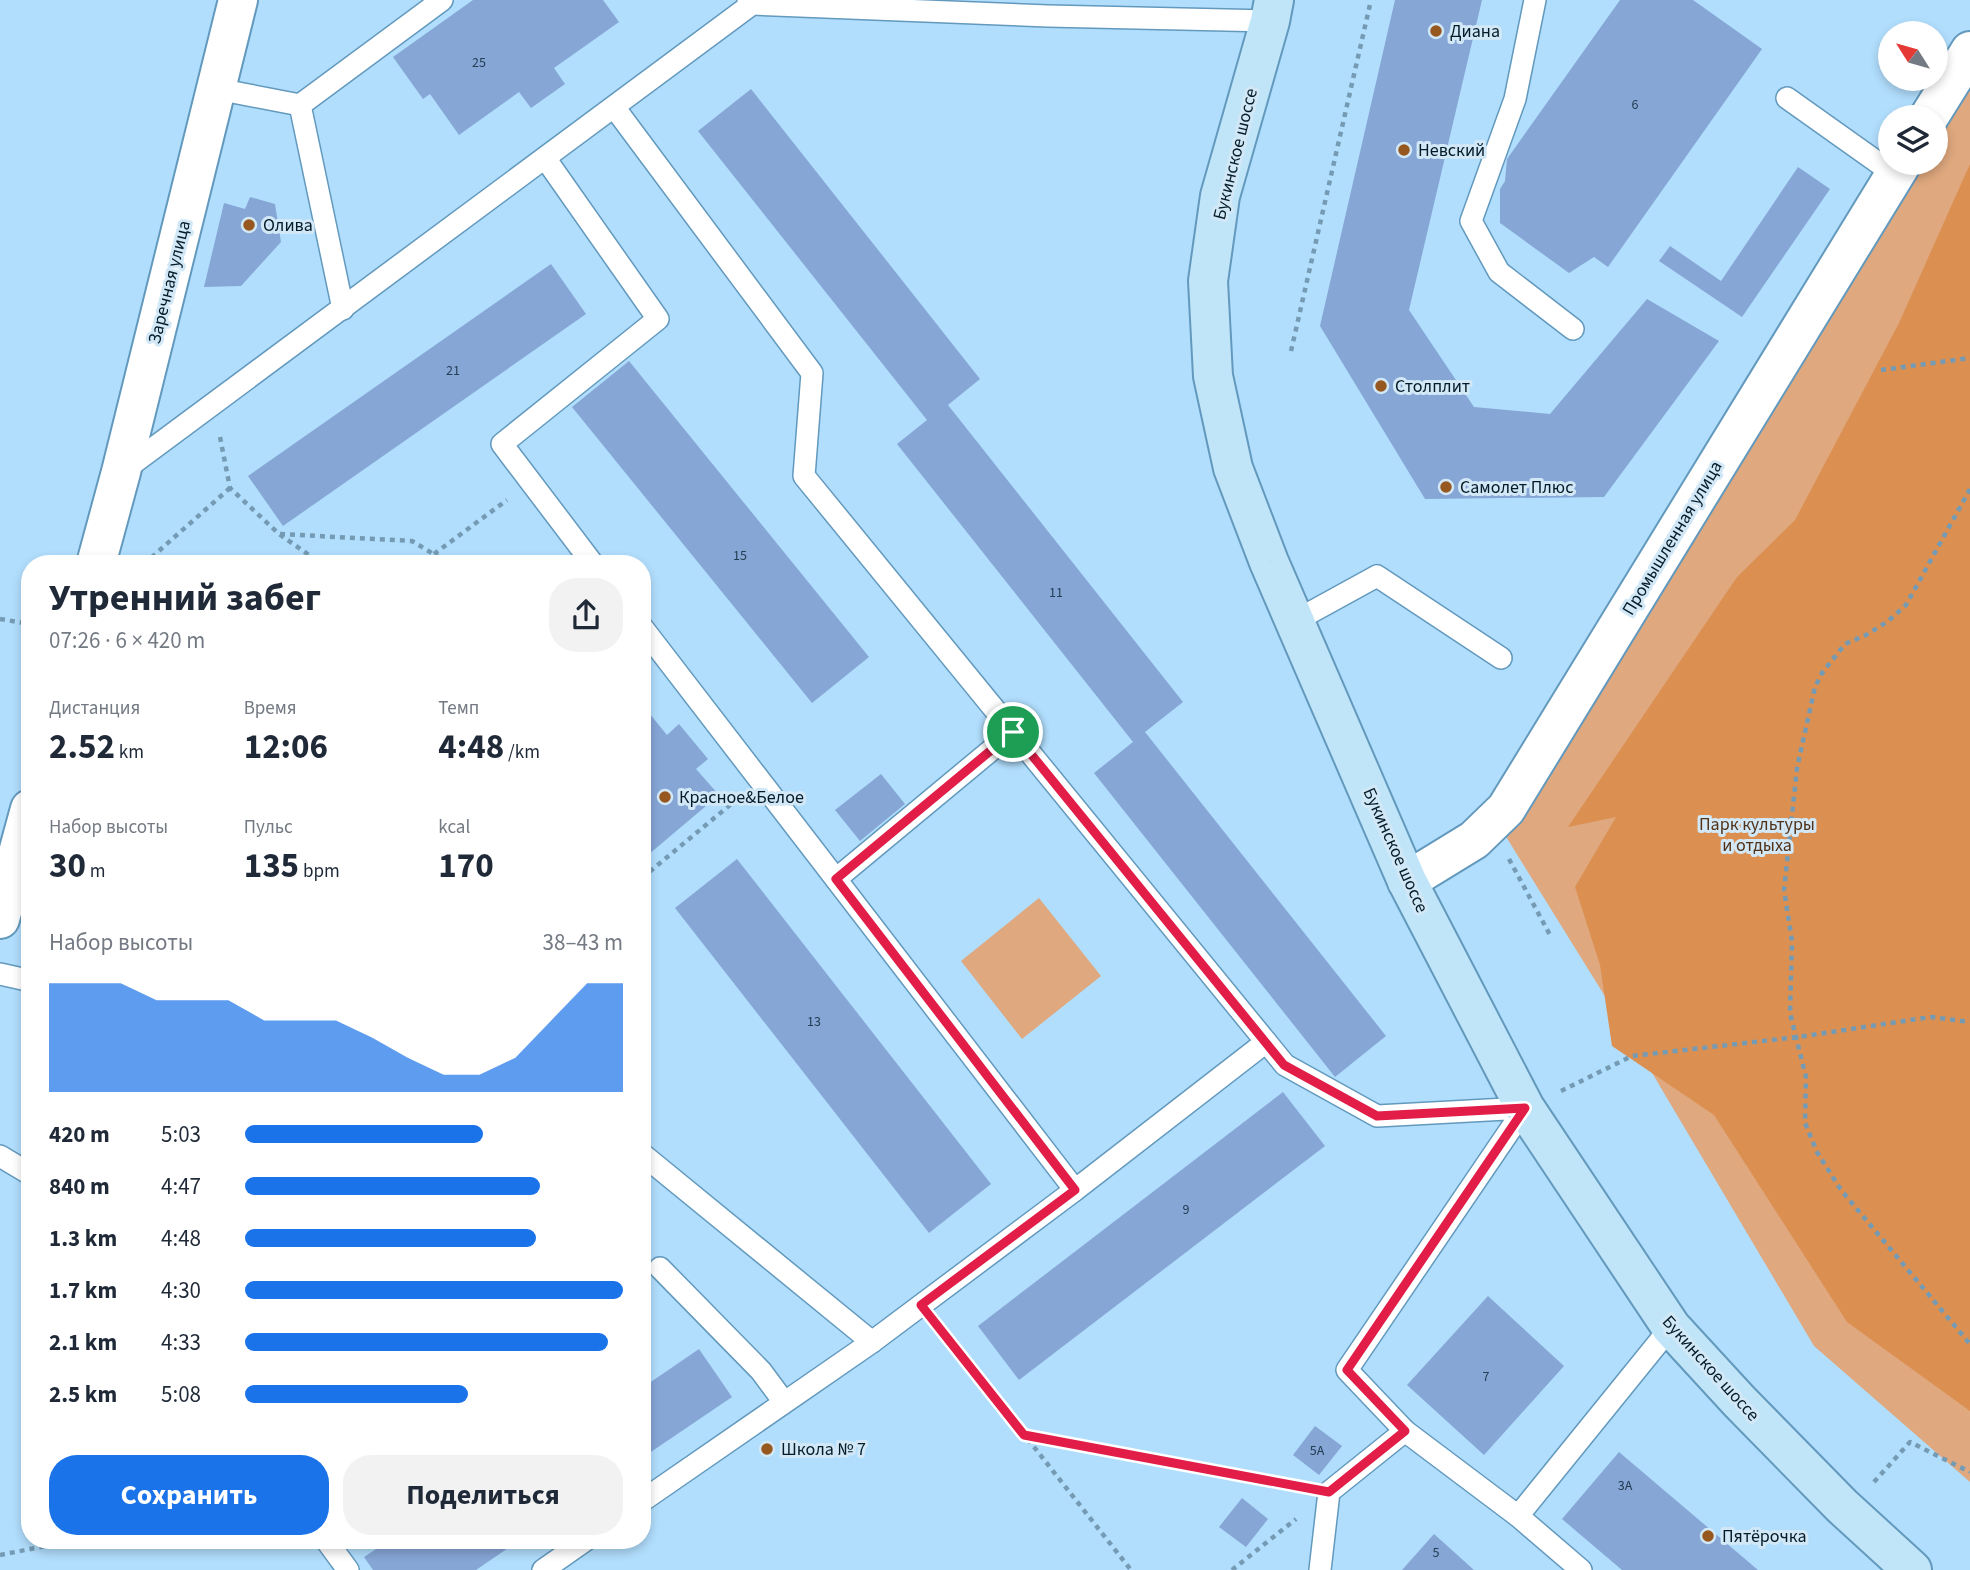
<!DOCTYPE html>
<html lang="ru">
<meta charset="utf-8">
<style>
:root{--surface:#fff;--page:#f2f2f3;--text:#1f2937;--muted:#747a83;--accent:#1a73e8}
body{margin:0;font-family:"Source Sans 3",sans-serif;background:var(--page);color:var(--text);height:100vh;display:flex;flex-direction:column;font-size:26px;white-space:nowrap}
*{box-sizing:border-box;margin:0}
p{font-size:23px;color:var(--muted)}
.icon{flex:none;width:38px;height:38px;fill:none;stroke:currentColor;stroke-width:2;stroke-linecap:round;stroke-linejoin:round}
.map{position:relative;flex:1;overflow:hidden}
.sheet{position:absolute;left:21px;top:555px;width:630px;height:994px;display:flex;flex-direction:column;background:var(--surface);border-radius:28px;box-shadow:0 4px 10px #0003}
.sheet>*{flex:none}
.needle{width:46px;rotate:307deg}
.fabs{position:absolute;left:1878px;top:21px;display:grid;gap:14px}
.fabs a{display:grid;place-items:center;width:70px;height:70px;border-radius:50%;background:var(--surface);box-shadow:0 4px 10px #0003;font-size:35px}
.pin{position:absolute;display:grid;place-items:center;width:60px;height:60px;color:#fff;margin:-30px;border:4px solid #fff;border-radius:50%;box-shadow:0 2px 7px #0007}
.round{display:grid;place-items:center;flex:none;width:74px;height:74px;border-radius:28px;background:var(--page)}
.head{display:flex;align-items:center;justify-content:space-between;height:119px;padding:0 28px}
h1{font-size:38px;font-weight:700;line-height:52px}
.figures{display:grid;grid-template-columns:repeat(3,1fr);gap:10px;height:119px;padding:7px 28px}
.figures div{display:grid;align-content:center}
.figures b{font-size:35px;font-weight:700}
.figures small{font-size:19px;font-weight:400}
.figures p{font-size:19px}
.chart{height:196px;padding:14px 28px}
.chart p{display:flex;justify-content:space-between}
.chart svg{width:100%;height:126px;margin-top:7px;fill:var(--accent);opacity:.7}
.button{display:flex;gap:14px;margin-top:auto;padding:14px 28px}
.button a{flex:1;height:80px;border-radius:28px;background:var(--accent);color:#fff;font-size:28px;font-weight:700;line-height:80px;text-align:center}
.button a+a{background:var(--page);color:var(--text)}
ul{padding:0 28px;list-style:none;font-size:23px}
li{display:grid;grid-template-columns:112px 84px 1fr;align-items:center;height:52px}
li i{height:18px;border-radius:9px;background:var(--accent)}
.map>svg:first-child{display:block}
.green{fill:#dfa87e}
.forest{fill:#db9052}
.building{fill:#86a6d6}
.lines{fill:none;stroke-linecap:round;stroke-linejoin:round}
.service-casing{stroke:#6299bd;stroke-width:24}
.minor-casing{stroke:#6299bd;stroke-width:42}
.secondary-casing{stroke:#6299bd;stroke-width:42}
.path{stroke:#759bb4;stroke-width:4.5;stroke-dasharray:5 5;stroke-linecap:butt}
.service{stroke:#fff;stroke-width:21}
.minor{stroke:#fff;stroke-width:38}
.secondary{stroke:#c0e4f8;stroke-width:38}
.route-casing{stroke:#fff;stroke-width:14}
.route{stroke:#e11d48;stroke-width:9}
.poi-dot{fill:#97581f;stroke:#d2e8f7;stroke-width:2.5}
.labels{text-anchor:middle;stroke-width:6;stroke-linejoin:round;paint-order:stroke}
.number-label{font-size:14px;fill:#243e54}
.poi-label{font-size:18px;fill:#041b28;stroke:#d2e8f7;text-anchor:start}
.street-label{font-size:18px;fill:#041b28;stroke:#d2e8f7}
.park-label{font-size:18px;fill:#513218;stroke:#d2e8f7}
</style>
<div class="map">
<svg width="1970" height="1570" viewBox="0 0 1970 1570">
<rect width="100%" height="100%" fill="#b1defd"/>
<g class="green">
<path d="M1970,84v1398l-156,-136 -172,-290 -137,-221 416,-672h15v-23z"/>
<path d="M1039,898l62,78 -79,63 -61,-78z"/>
</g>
<path class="forest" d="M1970,164v1247l-123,-89 -133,-207 -102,-69 -12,-81 -25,-78 41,-70 -48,10 169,-250 58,-57 104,-197z"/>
<g class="building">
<path d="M473,0h130l16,22 -65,46 11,16 -34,24 -12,-16 -60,43 -29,-41 -7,5 -30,-42z"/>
<path d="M1395,0h87l-73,310 65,97 76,7 97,-115 72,42 -115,156 -179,2 -105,-173z"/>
<path d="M1620,0h73l69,49 -154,218 -14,-10 -25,16 -69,-50v-34l5,-8 2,-22z"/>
<path d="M751,89l229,290 -32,26 235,297 -38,30 241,304 -51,41 -241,-304 39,-31 -236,-298 30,-24 -229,-289z"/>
<path d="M1798,167l32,22 -88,128 -83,-56 11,-15 51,35z"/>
<path d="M250,197l25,7 6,38 -40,44 -37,1 20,-84 21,6z"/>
<path d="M551,264l35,50 -303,212 -35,-50z"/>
<path d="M629,361l240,296 -57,46 -240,-296z"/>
<path d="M247,556l6,8h-17z"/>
<path d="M645,708l22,27 12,-11 29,35 -12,10 23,26 -77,65v-150z"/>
<path d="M881,774l24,30 -45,37 -25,-31z"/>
<path d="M737,859l254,325 -62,49 -254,-325z"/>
<path d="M1283,1092l42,54 -306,234 -41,-54z"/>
<path d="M1488,1296l76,70 -80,89 -77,-70z"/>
<path d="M699,1349l33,48 -90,61v-70z"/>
<path d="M1315,1426l27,20 -23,29 -26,-20z"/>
<path d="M1619,1452l139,118h-136l-60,-51z"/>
<path d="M1242,1498l26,21 -22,28 -27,-20z"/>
<path d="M1434,1534l40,36h-72z"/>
<path d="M390,1540h130l-44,30h-103l-9,-13z"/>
</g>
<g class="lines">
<g class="service-casing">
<g id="service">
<path d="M748,0l4,4 296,12 222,5"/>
<path d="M1535,0l-20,99 -44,122 28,51 74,57"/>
<path d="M217,89l83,16 142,-105"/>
<path d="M1787,98l107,76"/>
<path d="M300,105l43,204"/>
<path d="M614,107l198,266 -8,103 481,589 92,51 148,-8 -178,262 58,61 113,85"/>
<path d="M545,158l113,161 -156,125 91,120"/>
<path d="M124,470l628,-466"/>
<path d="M1295,621l82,-45 124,82"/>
<path d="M642,627l433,563 -203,152 -230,159"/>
<path d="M836,879l177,-147"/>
<path d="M0,974l27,6"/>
<path d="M642,1154l230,188"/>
<path d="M0,1156l30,18"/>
<path d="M1075,1190l191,-148"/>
<path d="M660,1268l101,103 23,31"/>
<path d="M326,1540l22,30"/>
<path d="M543,1570l43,-30"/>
<path d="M1320,1570l9,-78 76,-61"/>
<path d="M1581,1570l-63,-54 153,-189"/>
</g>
</g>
<g class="minor-casing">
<g id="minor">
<path d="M1929,117l41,-66"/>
<path d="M96,564l25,-92 117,-472"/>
<path d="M1407,881l67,-41 32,-31 396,-646"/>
<path d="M0,919l30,-110"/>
</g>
</g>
<g class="secondary-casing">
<path id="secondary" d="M1274,0l-4,21 -50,175 -12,85 5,95 20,92 36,94 138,319 118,227 146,219 68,74 103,105 70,64"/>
</g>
<g class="path">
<path d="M1291,351l80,-351"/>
<path d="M1881,370l89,-12"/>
<path d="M220,437l10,51 49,46 30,21 7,9"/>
<path d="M1970,489l-64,116 -19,17 -21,13 -21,9 -23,29 -7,14 -18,81 -13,122 8,51 -2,72 16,64 -1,46 12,29 24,38 129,154"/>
<path d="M280,534l132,7 38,23"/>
<path d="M434,554l73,-54"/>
<path d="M144,564l86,-76"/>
<path d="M0,619l30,5"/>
<path d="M1509,859l41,76"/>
<path d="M642,878l94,-78"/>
<path d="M1561,1091l71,-35 166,-19 133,-20 39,5"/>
<path d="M941,1329l190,241"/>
<path d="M1025,1435l274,52"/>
<path d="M1874,1482l36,-40 60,30"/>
<path d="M0,1555l76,-15"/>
<path d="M1232,1570l64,-51"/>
</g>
<use href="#service" class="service"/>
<use href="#minor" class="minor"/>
<use href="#secondary" class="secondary"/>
</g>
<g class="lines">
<g class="route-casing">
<path id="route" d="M1013,732l271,333 93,51 148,-8 -178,262 58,61 -76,61 -305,-57 -103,-130 154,-115 -239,-311z"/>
</g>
<use href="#route" class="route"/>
</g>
<g class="poi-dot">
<circle cx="1436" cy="31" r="7"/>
<circle cx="1404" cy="150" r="7"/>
<circle cx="249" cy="225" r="7"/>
<circle cx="1381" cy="386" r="7"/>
<circle cx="1446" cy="487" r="7"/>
<circle cx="665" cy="797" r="7"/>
<circle cx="767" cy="1449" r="7"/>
<circle cx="1708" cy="1536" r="7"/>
</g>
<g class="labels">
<g class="number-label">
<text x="479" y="67">25</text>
<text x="1635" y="109">6</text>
<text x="453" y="375">21</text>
<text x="740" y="560">15</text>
<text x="1056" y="597">11</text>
<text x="814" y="1026">13</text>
<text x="1186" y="1214">9</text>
<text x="1486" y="1381">7</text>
<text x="1317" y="1455">5А</text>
<text x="1625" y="1490">3А</text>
<text x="1436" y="1557">5</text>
</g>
<g class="poi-label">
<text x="1450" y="37">Диана</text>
<text x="1418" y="156">Невский</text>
<text x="263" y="231">Олива</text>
<text x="1395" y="392">Столплит</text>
<text x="1460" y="493">Самолет Плюс</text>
<text x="679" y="803">Красное&amp;Белое</text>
<text x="781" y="1455">Школа № 7</text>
<text x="1722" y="1542">Пятёрочка</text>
</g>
<g class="street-label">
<text transform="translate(1235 154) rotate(-76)" y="6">Букинское шоссе</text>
<text transform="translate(169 282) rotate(-76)" y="6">Заречная улица</text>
<text transform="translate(1672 538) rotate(-59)" y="6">Промышленная улица</text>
<text transform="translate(1396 850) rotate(66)" y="6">Букинское шоссе</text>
<text transform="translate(1711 1368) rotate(48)" y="6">Букинское шоссе</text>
</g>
<g class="park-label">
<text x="1757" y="830">Парк культуры<tspan x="1757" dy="21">и отдыха</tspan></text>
</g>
</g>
</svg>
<div class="fabs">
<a><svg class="needle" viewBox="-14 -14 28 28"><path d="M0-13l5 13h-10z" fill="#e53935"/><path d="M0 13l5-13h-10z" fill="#747a83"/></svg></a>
<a><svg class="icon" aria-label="layers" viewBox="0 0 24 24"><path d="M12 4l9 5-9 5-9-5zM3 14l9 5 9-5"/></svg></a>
</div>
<div class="pin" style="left:1013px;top:732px;background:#1e9e55"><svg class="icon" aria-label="arrive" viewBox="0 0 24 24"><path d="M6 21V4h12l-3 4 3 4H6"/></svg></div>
<section class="sheet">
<div class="head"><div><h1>Утренний забег</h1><p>07:26 · 6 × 420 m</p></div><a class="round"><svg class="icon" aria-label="share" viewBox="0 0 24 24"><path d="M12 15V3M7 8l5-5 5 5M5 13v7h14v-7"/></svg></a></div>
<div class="figures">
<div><p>Дистанция</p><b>2.52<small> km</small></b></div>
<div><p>Время</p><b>12:06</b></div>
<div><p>Темп</p><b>4:48<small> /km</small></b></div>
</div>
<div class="figures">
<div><p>Набор высоты</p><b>30<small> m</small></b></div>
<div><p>Пульс</p><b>135<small> bpm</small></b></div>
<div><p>kcal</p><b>170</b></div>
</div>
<div class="chart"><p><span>Набор высоты</span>38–43 m</p>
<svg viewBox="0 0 160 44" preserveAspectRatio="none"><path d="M0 44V6L10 6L20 6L30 12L40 12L50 12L60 19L70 19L80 19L90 25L100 32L110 38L120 38L130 32L140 19L150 6L160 6V44z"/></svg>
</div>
<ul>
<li><b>420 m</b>5:03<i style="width:63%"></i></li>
<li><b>840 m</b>4:47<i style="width:78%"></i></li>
<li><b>1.3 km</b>4:48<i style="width:77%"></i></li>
<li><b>1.7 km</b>4:30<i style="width:100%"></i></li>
<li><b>2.1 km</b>4:33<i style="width:96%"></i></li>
<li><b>2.5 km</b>5:08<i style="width:59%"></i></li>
</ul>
<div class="button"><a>Сохранить</a><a>Поделиться</a></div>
</section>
</div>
